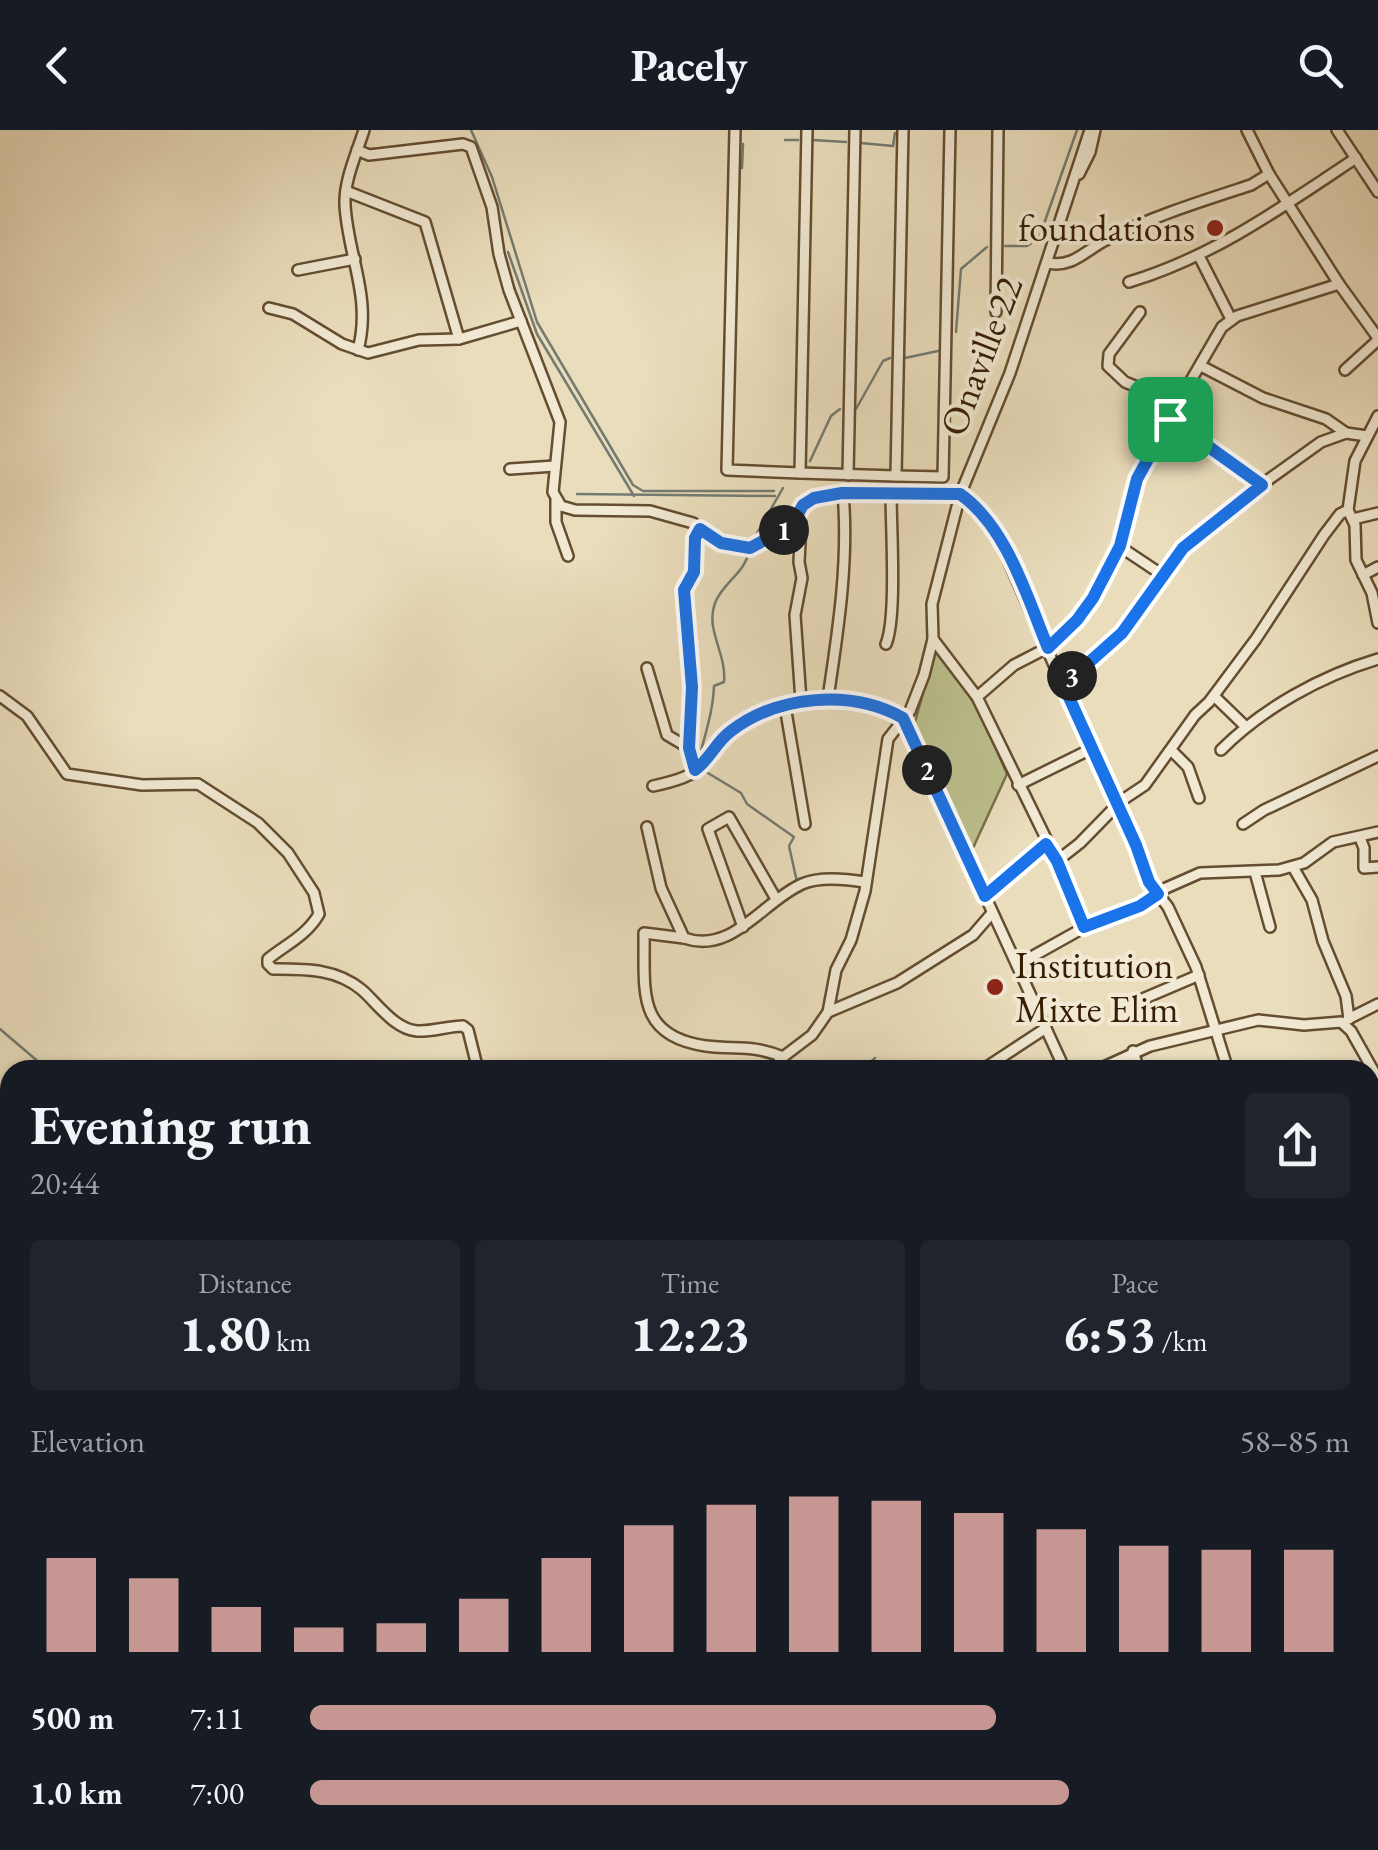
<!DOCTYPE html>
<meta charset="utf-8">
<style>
:root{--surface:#171b24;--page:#20242c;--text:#f1f3f6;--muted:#9ea1a6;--accent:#c59692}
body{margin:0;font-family:"EB Garamond",serif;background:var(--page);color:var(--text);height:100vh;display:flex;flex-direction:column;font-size:38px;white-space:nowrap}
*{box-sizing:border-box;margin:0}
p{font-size:32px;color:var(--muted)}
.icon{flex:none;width:55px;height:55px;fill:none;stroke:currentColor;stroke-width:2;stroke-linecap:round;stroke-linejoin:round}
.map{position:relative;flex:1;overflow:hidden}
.panel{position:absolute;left:0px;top:930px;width:1380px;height:790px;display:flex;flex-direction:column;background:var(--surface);border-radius:30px 30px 0 0;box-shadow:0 2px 8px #0004}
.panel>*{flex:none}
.pin{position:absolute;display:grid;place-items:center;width:85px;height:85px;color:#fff;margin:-42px;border-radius:20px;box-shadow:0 5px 15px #0006}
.km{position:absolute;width:50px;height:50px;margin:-25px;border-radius:50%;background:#222;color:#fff;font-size:28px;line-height:50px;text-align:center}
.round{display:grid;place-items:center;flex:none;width:105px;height:105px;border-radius:10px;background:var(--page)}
.head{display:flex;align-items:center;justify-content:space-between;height:170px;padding:0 30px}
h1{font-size:55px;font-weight:700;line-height:75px}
.metrics{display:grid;grid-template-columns:repeat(3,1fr);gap:15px;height:170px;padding:10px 30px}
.metrics div{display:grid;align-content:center;border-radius:10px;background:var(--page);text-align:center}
.metrics b{font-size:50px;font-weight:700}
.metrics small{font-size:28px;font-weight:400}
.metrics p{font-size:28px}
.chart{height:280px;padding:20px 30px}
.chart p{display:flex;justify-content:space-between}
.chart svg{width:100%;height:180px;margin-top:10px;stroke:var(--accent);stroke-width:6}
ul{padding:0 30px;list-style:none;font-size:32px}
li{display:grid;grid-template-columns:160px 120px 1fr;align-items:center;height:75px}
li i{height:25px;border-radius:12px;background:var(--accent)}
header{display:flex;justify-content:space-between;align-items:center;height:130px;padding:0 30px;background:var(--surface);font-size:45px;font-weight:700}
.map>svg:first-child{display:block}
.green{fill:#bbbf8d;stroke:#796e48;stroke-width:2.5}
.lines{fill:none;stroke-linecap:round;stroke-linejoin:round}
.stream{stroke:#747b71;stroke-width:2.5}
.minor-casing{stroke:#644d30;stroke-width:14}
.minor{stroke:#f1e9d3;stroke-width:9}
.route-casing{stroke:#fff;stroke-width:20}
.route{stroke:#1a73e8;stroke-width:12}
.poi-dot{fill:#8f2418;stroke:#f1e9d3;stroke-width:4}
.labels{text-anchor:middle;stroke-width:8;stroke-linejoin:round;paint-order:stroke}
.poi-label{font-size:38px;fill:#371d02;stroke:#f1e9d3;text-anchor:end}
.street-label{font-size:38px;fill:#371d02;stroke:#f1e9d3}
</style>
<header><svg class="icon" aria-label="back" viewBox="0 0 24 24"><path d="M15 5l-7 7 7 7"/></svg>Pacely<svg class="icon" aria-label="search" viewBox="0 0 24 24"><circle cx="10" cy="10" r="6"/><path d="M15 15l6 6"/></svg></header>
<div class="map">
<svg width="1378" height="1720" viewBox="0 0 1378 1720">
<rect width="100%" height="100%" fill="#eaddbc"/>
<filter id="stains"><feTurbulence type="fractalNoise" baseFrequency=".002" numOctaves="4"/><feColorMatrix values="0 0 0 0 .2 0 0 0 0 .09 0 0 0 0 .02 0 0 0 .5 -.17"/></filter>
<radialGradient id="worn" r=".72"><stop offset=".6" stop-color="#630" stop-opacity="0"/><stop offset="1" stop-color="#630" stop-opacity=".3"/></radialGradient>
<path class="green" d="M936,515l35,46 36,83 -35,76 -58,-124z"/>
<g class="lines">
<g class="stream">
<path d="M471,0l21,47 45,145 96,163 10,6h131"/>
<path d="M785,10h13"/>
<path d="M813,10l33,2"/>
<path d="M861,13l32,3 2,-13"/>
<path d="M742,38l1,-24"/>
<path d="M1005,116h22l12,-8 38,-108"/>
<path d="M508,122l29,82 97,162"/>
<path d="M956,202l5,-63 26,-22"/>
<path d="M905,228l33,-7"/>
<path d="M856,279l27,-48 7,-3"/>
<path d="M810,331l21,-45 9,-7"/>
<path d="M577,364l198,2"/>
<path d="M752,412l31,-54"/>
<path d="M697,637c6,-27 16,-53 17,-81l10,-4c3,-28 -19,-52 -9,-79 8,-21 31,-30 34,-53"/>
<path d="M703,640l38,23 6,11 47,33 -5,9 8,36"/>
<path d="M0,899l48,41"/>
<path d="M861,940l14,-12"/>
<path d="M0,1070l10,-5"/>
<path d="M1370,1259l8,3"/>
<path d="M1370,1520l8,-22"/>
<path d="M1124,1720l17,-10"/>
<path d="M1368,1720l10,-21"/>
</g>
<g class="minor-casing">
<g id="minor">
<path d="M735,0l-8,340 73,3"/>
<path d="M807,0l-7,343 96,3 7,-346"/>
<path d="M1247,0l22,44 70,110 39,54"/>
<path d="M1337,0l41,62"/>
<path d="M357,20l12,5 94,-11 8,3 21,60 7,47 10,36 51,132 -7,70 8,14 14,4 75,1 43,12 28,20 29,5 42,-23 11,-20 11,-7 29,-5 117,2 29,29 13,22 114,261 20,38 13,37 19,25 28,60 32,103"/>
<path d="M1079,44l11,-22 5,-22"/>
<path d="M346,61l79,31 34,117"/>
<path d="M1199,126l32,63"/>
<path d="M1048,133c24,5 37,-12 56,-22 46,-24 98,-40 147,-56l18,-11"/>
<path d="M298,140l57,-11"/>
<path d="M1129,152c84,-25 155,-76 227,-124"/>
<path d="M269,178l24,6 49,30 26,9 51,-13 40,-1 62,-18"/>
<path d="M996,182l2,-182"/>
<path d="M1140,182l-31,42 -1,12 17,16 53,22"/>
<path d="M358,220c14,-53 -10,-93 -13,-145 -1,-25 12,-52 19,-75"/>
<path d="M1201,236l62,32 63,21 20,14"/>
<path d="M1345,240l33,-30"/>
<path d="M1378,286l-23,45 -7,49 7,15 1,35 16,33 6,30"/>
<path d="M1170,289l91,66"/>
<path d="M510,339l45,-3"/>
<path d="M848,345l7,-345"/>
<path d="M896,346l47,1 7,-347"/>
<path d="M556,370v22l12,34"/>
<path d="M799,385l2,9 -2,38 3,16 -7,37 6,86"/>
<path d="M1353,389l25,-6"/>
<path d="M1119,416l42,28"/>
<path d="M1363,445l15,-8"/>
<path d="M933,509l44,58 80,164 28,66"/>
<path d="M886,514c11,-26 5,-117 5,-150"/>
<path d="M647,538l20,67 22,13"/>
<path d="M1062,551l14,-7 46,-41 61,-85 78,-63 60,-43 25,-9 21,3"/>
<path d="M0,566l27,20 40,58 75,11 56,-1 60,39 30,30 26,40 5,21c-12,21 -32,30 -51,45v5l5,5c31,0 63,-1 89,21 15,13 32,39 55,41 14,1 32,-5 46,-5l5,4 10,40"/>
<path d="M1214,566l31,30"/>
<path d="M977,567l37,-32 33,-17 30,-28 16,-22 26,-52 11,-48 17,-42 75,-129 15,-11 102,-32"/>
<path d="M828,568c10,-67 21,-137 15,-205"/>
<path d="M785,576l20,118"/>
<path d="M903,587l162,353"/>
<path d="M1171,620l17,17 11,31"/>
<path d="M1221,620c42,-42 100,-74 157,-91"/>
<path d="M695,641l-6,-23 2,-61 -7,-97 10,-18 1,-33 4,-10"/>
<path d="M1018,655l73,-36"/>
<path d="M653,656c19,-4 43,-10 56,-26 9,-11 8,-18 23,-30 48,-35 120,-42 171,-13"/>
<path d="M1243,694l21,-14 114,-54"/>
<path d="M647,697l14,61 23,50c48,17 78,-36 118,-54 18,-8 44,-5 63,-2"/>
<path d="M1360,708l4,10v20l14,-1"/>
<path d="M1057,731l23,-18 41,-42 24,-16 50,-70 14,-13 47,-63 68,-104 16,-21 8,-4"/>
<path d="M1293,737l19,33 11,41 23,55 3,23"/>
<path d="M1255,742l15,55"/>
<path d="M985,765l61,-51"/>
<path d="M743,797l-35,-98 21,-12 47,82"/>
<path d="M684,808l-40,-5c1,57 -9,103 62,113 32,4 44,-2 77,11"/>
<path d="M1017,835l68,-38 55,-21 26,-18 34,-15 79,-3 25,-7 29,-21 45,-10"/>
<path d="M1138,871l61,-26"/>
<path d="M828,882l69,-29 76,-48 19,-22"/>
<path d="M1348,889l30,-15"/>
<path d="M1133,921l6,19"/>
<path d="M772,940l11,-13 29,-22 16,-23 8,-42 15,-30 14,-49 23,-152 22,-28 14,-36 9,-36 -1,-35 28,-109 50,-122 80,-243"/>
<path d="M982,940l64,-42"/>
<path d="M1097,940l53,-24 108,-26 46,5 37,-3 10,9 27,48"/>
<path d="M1370,963l8,-4"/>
<path d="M1370,1023l8,-3"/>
<path d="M1370,1098l8,2"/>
<path d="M1370,1192l8,2"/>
<path d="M1370,1554l5,49"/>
<path d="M1196,1720l6,-10"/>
<path d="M1301,1720l2,-10"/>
</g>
</g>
<use href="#minor" class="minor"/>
</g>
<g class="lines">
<g class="route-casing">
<path id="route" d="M1170,289l92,66 -79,63 -61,85 -46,41 -14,8 74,163 13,37 9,12 -18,12 -56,21 -27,-66 -11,-17 -61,52 -82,-178c-51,-29 -125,-23 -172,13 -16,12 -20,27 -36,39l-6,-22 3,-61 -8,-97 10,-18 1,-34 5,-9 21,14 29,5 42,-23 11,-20 11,-7 28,-5 118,1c47,33 67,103 88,154l29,-28 16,-22 27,-52 17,-67z"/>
</g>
<use href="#route" class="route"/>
</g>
<g class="poi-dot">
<circle cx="1215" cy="98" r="10"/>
<circle cx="995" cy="857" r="10"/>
</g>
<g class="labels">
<g class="poi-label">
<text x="1195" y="111">foundations</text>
<text x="1015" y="848" text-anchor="start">Institution<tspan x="1015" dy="44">Mixte Elim</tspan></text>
</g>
<g class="street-label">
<text transform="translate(981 226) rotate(-69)" y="13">Onaville 22</text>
</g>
</g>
<rect width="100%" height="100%" filter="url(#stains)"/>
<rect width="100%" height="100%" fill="url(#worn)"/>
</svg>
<div class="pin" style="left:1170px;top:289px;background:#1e9e55"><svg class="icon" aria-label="arrive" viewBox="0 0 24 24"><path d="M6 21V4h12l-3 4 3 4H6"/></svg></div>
<b class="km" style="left:784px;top:400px">1</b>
<b class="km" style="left:927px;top:640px">2</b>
<b class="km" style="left:1072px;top:546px">3</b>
<section class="panel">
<div class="head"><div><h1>Evening run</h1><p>20:44</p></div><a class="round"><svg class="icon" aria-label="share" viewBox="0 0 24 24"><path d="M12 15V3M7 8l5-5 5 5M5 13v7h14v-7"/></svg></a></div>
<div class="metrics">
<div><p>Distance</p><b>1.80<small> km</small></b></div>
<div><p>Time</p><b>12:23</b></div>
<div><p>Pace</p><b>6:53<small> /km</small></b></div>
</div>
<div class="chart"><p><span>Elevation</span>58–85 m</p>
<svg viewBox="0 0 160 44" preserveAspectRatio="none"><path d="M5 44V21M15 44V26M25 44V33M35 44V38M45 44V37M55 44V31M65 44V21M75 44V13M85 44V8M95 44V6M105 44V7M115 44V10M125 44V14M135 44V18M145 44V19M155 44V19"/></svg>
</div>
<ul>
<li><b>500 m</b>7:11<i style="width:66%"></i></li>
<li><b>1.0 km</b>7:00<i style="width:73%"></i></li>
</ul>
</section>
</div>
